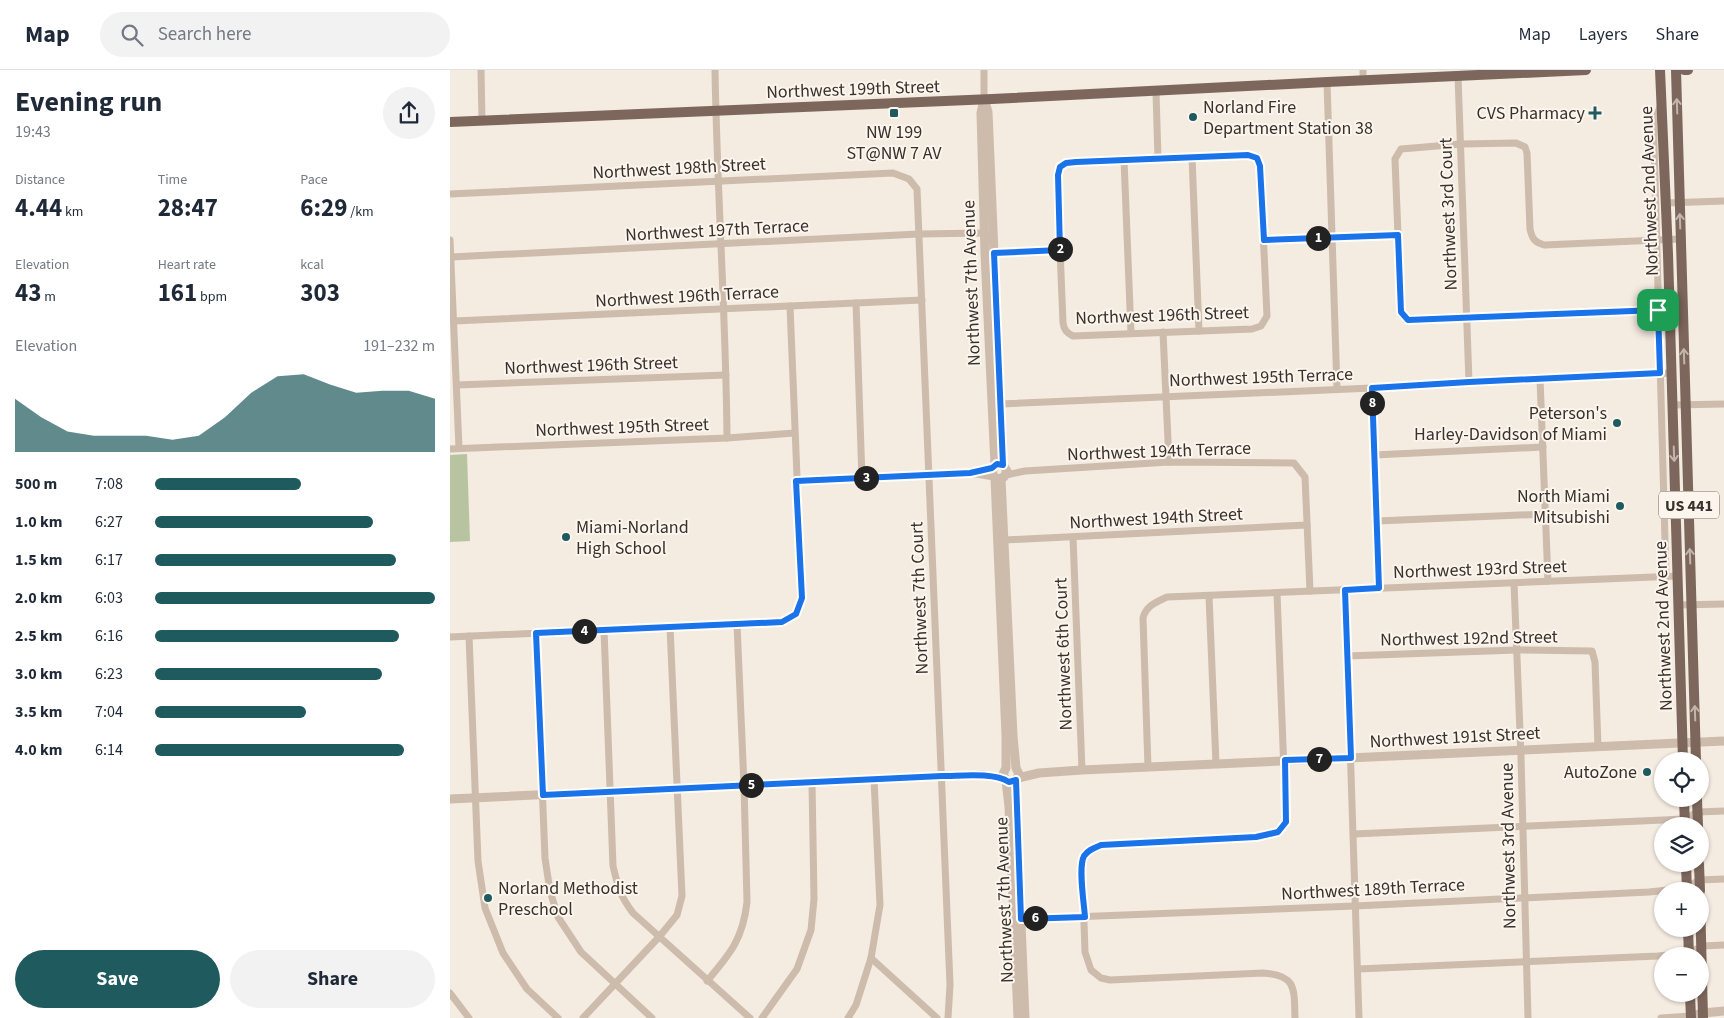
<!DOCTYPE html>
<meta charset="utf-8">
<style>
:root{--surface:#fff;--page:#f2f2f3;--text:#1f2937;--muted:#747a83;--line:#e0e1e3;--accent:#1f5a5e}
body{margin:0;font-family:"Source Sans 3",sans-serif;background:var(--page);color:var(--text);height:100vh;display:flex;flex-direction:column;font-size:19px;white-space:nowrap}
*{box-sizing:border-box;margin:0}
p{font-size:16px;color:var(--muted)}
.icon{flex:none;width:28px;height:28px;fill:none;stroke:currentColor;stroke-width:2;stroke-linecap:round;stroke-linejoin:round}
.map{position:relative;flex:1;overflow:hidden}
.panel{display:flex;flex-direction:column;background:var(--surface);width:450px}
.panel>*{flex:none}
.buttons{position:absolute;left:1204px;top:682px;display:grid;gap:10px}
.buttons a{display:grid;place-items:center;width:55px;height:55px;border-radius:50%;background:var(--surface);box-shadow:0 1px 4px #0004;font-size:25px}
.pin{position:absolute;display:grid;place-items:center;width:42px;height:42px;color:#fff;margin:-21px;border-radius:10px;box-shadow:0 2px 8px #0006}
.km{position:absolute;width:25px;height:25px;margin:-12px;border-radius:50%;background:#222;color:#fff;font-size:14px;line-height:25px;text-align:center}
.round{display:grid;place-items:center;flex:none;width:52px;height:52px;border-radius:26px;background:var(--page)}
.headline{display:flex;align-items:center;justify-content:space-between;height:85px;padding:0 15px}
h1{font-size:28px;font-weight:700;line-height:38px}
.figures{display:grid;grid-template-columns:repeat(3,1fr);gap:8px;height:85px;padding:5px 15px}
.figures div{display:grid;align-content:center}
.figures b{font-size:25px;font-weight:700}
.figures small{font-size:14px;font-weight:400}
.figures p{font-size:14px}
.chart{height:140px;padding:10px 15px}
.chart p{display:flex;justify-content:space-between}
.chart svg{width:100%;height:90px;margin-top:5px;fill:var(--accent);opacity:.7}
.button{display:flex;gap:10px;margin-top:auto;padding:10px 15px}
.button a{flex:1;height:58px;border-radius:30px;background:var(--accent);color:#fff;font-size:20px;font-weight:700;line-height:58px;text-align:center}
.button a+a{background:var(--page);color:var(--text)}
ul{padding:0 15px;list-style:none;font-size:16px}
li{display:grid;grid-template-columns:80px 60px 1fr;align-items:center;height:38px}
li i{height:12px;border-radius:6px;background:var(--accent)}
header{display:flex;align-items:center;gap:30px;box-sizing:border-box;height:70px;padding:0 25px;background:var(--surface);border-bottom:1px solid var(--line)}
header strong{font-size:24px}
nav{display:flex;gap:28px;margin-inline-start:auto;font-size:18px}
.search{width:350px;height:45px;background:var(--page);display:flex;align-items:center;gap:12px;box-sizing:border-box;padding:0 18px;border-radius:28px;color:var(--muted);font-size:19px}
main{display:flex;flex:1;min-height:0}
.map>svg:first-child{display:block}
.green{fill:#b8c4a0}
.lines{fill:none;stroke-linecap:round;stroke-linejoin:round}
.minor{stroke:#cdbbac;stroke-width:7}
.tertiary{stroke:#cdbbac;stroke-width:9}
.primary{stroke:#7d675c;stroke-width:10}
.oneway{stroke:#c2b5ac}
.route-casing{stroke:#fff;stroke-width:10}
.route{stroke:#1a73e8;stroke-width:6}
.poi-dot{fill:#1f5a5e;stroke:#fbf5ee;stroke-width:2}
.labels{text-anchor:middle;stroke-width:4;stroke-linejoin:round;paint-order:stroke}
.shield{fill:#fbf5ee;stroke:#756b66;stroke-width:1}
.shield-label{font-size:16px;font-weight:bold;fill:#3b302b}
.street-label{font-size:18px;fill:#3b302b;stroke:#fbf5ee}
.poi-label{font-size:18px;fill:#3b302b;stroke:#fbf5ee;text-anchor:end}
</style>
<header>
<strong>Map</strong>
<div class="search"><svg class="icon" aria-label="search" viewBox="0 0 24 24"><circle cx="10" cy="10" r="6"/><path d="M15 15l6 6"/></svg>Search here</div>
<nav><a>Map</a><a>Layers</a><a>Share</a></nav>
</header>
<main>
<section class="panel">
<div class="headline"><div><h1>Evening run</h1><p>19:43</p></div><a class="round"><svg class="icon" aria-label="share" viewBox="0 0 24 24"><path d="M12 15V3M7 8l5-5 5 5M5 13v7h14v-7"/></svg></a></div>
<div class="figures">
<div><p>Distance</p><b>4.44<small> km</small></b></div>
<div><p>Time</p><b>28:47</b></div>
<div><p>Pace</p><b>6:29<small> /km</small></b></div>
</div>
<div class="figures">
<div><p>Elevation</p><b>43<small> m</small></b></div>
<div><p>Heart rate</p><b>161<small> bpm</small></b></div>
<div><p>kcal</p><b>303</b></div>
</div>
<div class="chart"><p><span>Elevation</span>191–232 m</p>
<svg viewBox="0 0 160 44" preserveAspectRatio="none"><path d="M0 44V18L10 27L20 34L30 36L40 36L50 36L60 38L70 36L80 27L90 15L100 7L110 6L120 11L130 15L140 14L150 14L160 18V44z"/></svg>
</div>
<ul>
<li><b>500 m</b>7:08<i style="width:52%"></i></li>
<li><b>1.0 km</b>6:27<i style="width:78%"></i></li>
<li><b>1.5 km</b>6:17<i style="width:86%"></i></li>
<li><b>2.0 km</b>6:03<i style="width:100%"></i></li>
<li><b>2.5 km</b>6:16<i style="width:87%"></i></li>
<li><b>3.0 km</b>6:23<i style="width:81%"></i></li>
<li><b>3.5 km</b>7:04<i style="width:54%"></i></li>
<li><b>4.0 km</b>6:14<i style="width:89%"></i></li>
</ul>
<div class="button"><a>Save</a><a>Share</a></div>
</section>
<div class="map">
<svg width="1274" height="948" viewBox="0 0 1274 948">
<rect width="100%" height="100%" fill="#f4ebe1"/>
<path class="green" d="M17,384l3,87 -20,1v-87z"/>
<g class="lines">
<g class="minor">
<path d="M31,0l1,51"/>
<path d="M265,0c2,123 11,245 12,368"/>
<path d="M913,0v10"/>
<path d="M1008,6l11,306"/>
<path d="M877,12l10,307"/>
<path d="M706,22l2,67"/>
<path d="M534,30v-30"/>
<path d="M1210,37l-6,16v21l12,433"/>
<path d="M798,85l9,3 3,7 7,151 -6,10 -9,3 -179,7c-6,-3 -9,-6 -10,-13l-6,-148 3,-8 6,-4 10,-1z"/>
<path d="M742,87l7,174"/>
<path d="M674,90l7,173"/>
<path d="M0,124l443,-21 16,6 8,10 33,796 -2,33"/>
<path d="M1216,133l58,-2"/>
<path d="M1231,169l-137,6c-10,-3 -12,-7 -14,-16l-3,-76 -2,-6 -9,-4 -55,1 -60,5 -6,10 6,153 7,8 262,-10 13,-2"/>
<path d="M0,170l9,208"/>
<path d="M814,171l134,-6"/>
<path d="M543,183l67,-3"/>
<path d="M1,187l468,-23 66,-1"/>
<path d="M406,233l6,176"/>
<path d="M4,251l468,-21"/>
<path d="M713,262l6,130"/>
<path d="M1090,309l8,202"/>
<path d="M7,315l269,-10"/>
<path d="M922,318l7,200"/>
<path d="M551,334l371,-16 97,-6 203,-9"/>
<path d="M1223,335l51,-1"/>
<path d="M0,379l277,-11 67,-5"/>
<path d="M924,385l169,-8"/>
<path d="M523,402l19,-4"/>
<path d="M556,405l19,-4 144,-9 125,1 11,14 5,114"/>
<path d="M346,411l174,-8 24,4"/>
<path d="M927,451l169,-7"/>
<path d="M623,467l9,233"/>
<path d="M555,470l302,-15"/>
<path d="M1064,513l7,174 7,261"/>
<path d="M895,520l14,428"/>
<path d="M827,523l9,229 -8,10 -22,5 -155,8c-11,4 -16,8 -19,20l3,87 6,18 10,8 9,2 153,-7c34,2 31,16 32,45"/>
<path d="M759,526l7,168"/>
<path d="M1228,535l46,-1"/>
<path d="M154,560l9,236c5,21 7,30 20,47l117,105"/>
<path d="M86,563l9,225 5,33 8,26 23,35 71,66"/>
<path d="M19,566l9,225 7,47 18,45 24,36 31,29"/>
<path d="M0,567l332,-15 14,-8 6,-16 -12,-292"/>
<path d="M897,586l170,-6 75,1 3,11 3,85"/>
<path d="M698,697l-5,-149c3,-12 13,-16 24,-21l511,-21"/>
<path d="M904,764l331,-15 12,-7 27,-1"/>
<path d="M571,849l334,-13 294,-14 38,-4 12,-8 25,-1"/>
<path d="M421,888l66,60"/>
<path d="M908,899l300,-13 31,-3 13,-7 22,-1"/>
<path d="M257,911c23,-27 36,-42 40,-79l-3,-117 -7,-161"/>
<path d="M0,923l19,25"/>
<path d="M133,948l76,-81 18,-22 5,-19 -12,-269"/>
<path d="M312,948l35,-49 14,-39 3,-31 -2,-117"/>
<path d="M398,948l8,-13 15,-47 9,-53 -6,-126"/>
<path d="M1211,948l30,-2"/>
</g>
<g class="tertiary">
<path d="M534,30l-3,13 4,141 10,211 -3,7 3,6 11,257v33l-3,6 3,6 3,27 9,211"/>
<path d="M535,32l3,10 15,353 4,6 -3,6 -6,2"/>
<path d="M551,409l12,257 3,32 3,6 -3,6v27l9,211"/>
<path d="M568,708l21,-5 43,-3 642,-29"/>
<path d="M0,729l492,-23 41,-1 22,4"/>
<path d="M1241,946l12,-3 21,-2"/>
</g>
<g class="primary">
<path d="M1210,0l8,184 15,507"/>
<path d="M1226,0l20,691"/>
<path d="M1234,0h4"/>
<path d="M0,52l542,-23 335,-17 259,-12"/>
<path d="M1234,729l1,27"/>
<path d="M1247,729l1,27"/>
<path d="M1236,794l1,27"/>
<path d="M1249,794l1,27"/>
<path d="M1250,827l3,121"/>
<path d="M1238,859l1,27"/>
<path d="M1240,924l1,24"/>
</g>
</g>
<defs><path id="oneway-shaft" d="M-6 0H5M1.5-3L5.5 0L1.5 3" fill="none" stroke-width="1.6" stroke-linecap="round" stroke-linejoin="round" transform="scale(1.25)"/></defs>
<g class="oneway">
<use href="#oneway-shaft" transform="translate(1227 36) rotate(-92)"/>
<use href="#oneway-shaft" transform="translate(1230 151) rotate(-92)"/>
<use href="#oneway-shaft" transform="translate(1234 286) rotate(-92)"/>
<use href="#oneway-shaft" transform="translate(1224 384) rotate(88)"/>
<use href="#oneway-shaft" transform="translate(1240 486) rotate(-92)"/>
<use href="#oneway-shaft" transform="translate(1245 643) rotate(-92)"/>
</g>
<g class="lines">
<g class="route-casing">
<path id="route" d="M798,85l9,3 3,8 4,74 134,-5 3,77 7,8 250,-10 2,63 -191,9 -97,6 7,200 -34,2 6,168 -66,2 1,62 -8,10 -22,5 -155,8c-7,3 -13,5 -17,11 -6,11 0,47 1,61l-64,2 -5,-139 -7,2c-16,-10 -48,-6 -67,-6l-399,19 -7,-162 246,-11 14,-8 6,-16 -6,-117 174,-8 22,-5 5,-4 6,1 -9,-212 66,-3 -2,-75 2,-8 6,-4 10,-1z"/>
</g>
<use href="#route" class="route"/>
</g>
<g class="poi-dot">
<rect x="439" y="38" width="10" height="10" rx="2.5"/>
<path d="M1142.5 35.5h5v5h5v5h-5v5h-5v-5h-5v-5h5z"/>
<circle cx="743" cy="47" r="5"/>
<circle cx="1167" cy="353" r="5"/>
<circle cx="1170" cy="436" r="5"/>
<circle cx="116" cy="467" r="5"/>
<circle cx="1197" cy="702" r="5"/>
<circle cx="38" cy="828" r="5"/>
</g>
<g class="labels">
<rect class="shield" x="1209" y="421.5" width="60" height="27" rx="4"/>
<g class="shield-label">
<text x="1239" y="441">US 441</text>
</g>
<g class="street-label">
<text transform="translate(403 19) rotate(-2)" y="6">Northwest 199th Street</text>
<text transform="translate(229 98) rotate(-3)" y="6">Northwest 198th Street</text>
<text transform="translate(1199 121) rotate(-92)" y="6">Northwest 2nd Avenue</text>
<text transform="translate(998 144) rotate(-92)" y="6">Northwest 3rd Court</text>
<text transform="translate(267 160) rotate(-3)" y="6">Northwest 197th Terrace</text>
<text transform="translate(521 213) rotate(-92)" y="6">Northwest 7th Avenue</text>
<text transform="translate(237 226) rotate(-3)" y="6">Northwest 196th Terrace</text>
<text transform="translate(712 245) rotate(-2)" y="6">Northwest 196th Street</text>
<text transform="translate(141 295) rotate(-2)" y="6">Northwest 196th Street</text>
<text transform="translate(811 307) rotate(-2)" y="6">Northwest 195th Terrace</text>
<text transform="translate(172 357) rotate(-2)" y="6">Northwest 195th Street</text>
<text transform="translate(709 381) rotate(-2)" y="6">Northwest 194th Terrace</text>
<text transform="translate(706 448) rotate(-3)" y="6">Northwest 194th Street</text>
<text transform="translate(1030 499) rotate(-2)" y="6">Northwest 193rd Street</text>
<text transform="translate(469 528) rotate(-92)" y="6">Northwest 7th Court</text>
<text transform="translate(1213 556) rotate(-92)" y="6">Northwest 2nd Avenue</text>
<text transform="translate(1019 568) rotate(-1)" y="6">Northwest 192nd Street</text>
<text transform="translate(613 584) rotate(-92)" y="6">Northwest 6th Court</text>
<text transform="translate(1005 667) rotate(-3)" y="6">Northwest 191st Street</text>
<text transform="translate(1058 776) rotate(-91)" y="6">Northwest 3rd Avenue</text>
<text transform="translate(923 819) rotate(-3)" y="6">Northwest 189th Terrace</text>
<text transform="translate(554 830) rotate(-92)" y="6">Northwest 7th Avenue</text>
</g>
<g class="poi-label">
<text x="753" y="43" text-anchor="start">Norland Fire<tspan x="753" dy="21">Department Station 38</tspan></text>
<text x="1135" y="49">CVS Pharmacy</text>
<text x="444" y="68" text-anchor="middle">NW 199<tspan x="444" dy="21">ST@NW 7 AV</tspan></text>
<text x="1157" y="349">Peterson's<tspan x="1157" dy="21">Harley-Davidson of Miami</tspan></text>
<text x="1160" y="432">North Miami<tspan x="1160" dy="21">Mitsubishi</tspan></text>
<text x="126" y="463" text-anchor="start">Miami-Norland<tspan x="126" dy="21">High School</tspan></text>
<text x="1187" y="708">AutoZone</text>
<text x="48" y="824" text-anchor="start">Norland Methodist<tspan x="48" dy="21">Preschool</tspan></text>
</g>
</g>
</svg>
<div class="buttons">
<a><svg class="icon" aria-label="locate" viewBox="0 0 24 24"><circle cx="12" cy="12" r="6"/><path d="M12 2v4M12 18v4M2 12h4M18 12h4"/></svg></a>
<a><svg class="icon" aria-label="layers" viewBox="0 0 24 24"><path d="M12 4l9 5-9 5-9-5zM3 14l9 5 9-5"/></svg></a>
<a>+</a>
<a>−</a>
</div>
<div class="pin" style="left:1208px;top:240px;background:#1e9e55"><svg class="icon" aria-label="arrive" viewBox="0 0 24 24"><path d="M6 21V4h12l-3 4 3 4H6"/></svg></div>
<b class="km" style="left:868px;top:168px">1</b>
<b class="km" style="left:610px;top:179px">2</b>
<b class="km" style="left:416px;top:408px">3</b>
<b class="km" style="left:134px;top:561px">4</b>
<b class="km" style="left:301px;top:715px">5</b>
<b class="km" style="left:585px;top:848px">6</b>
<b class="km" style="left:869px;top:689px">7</b>
<b class="km" style="left:922px;top:333px">8</b>
</div>
</main>
